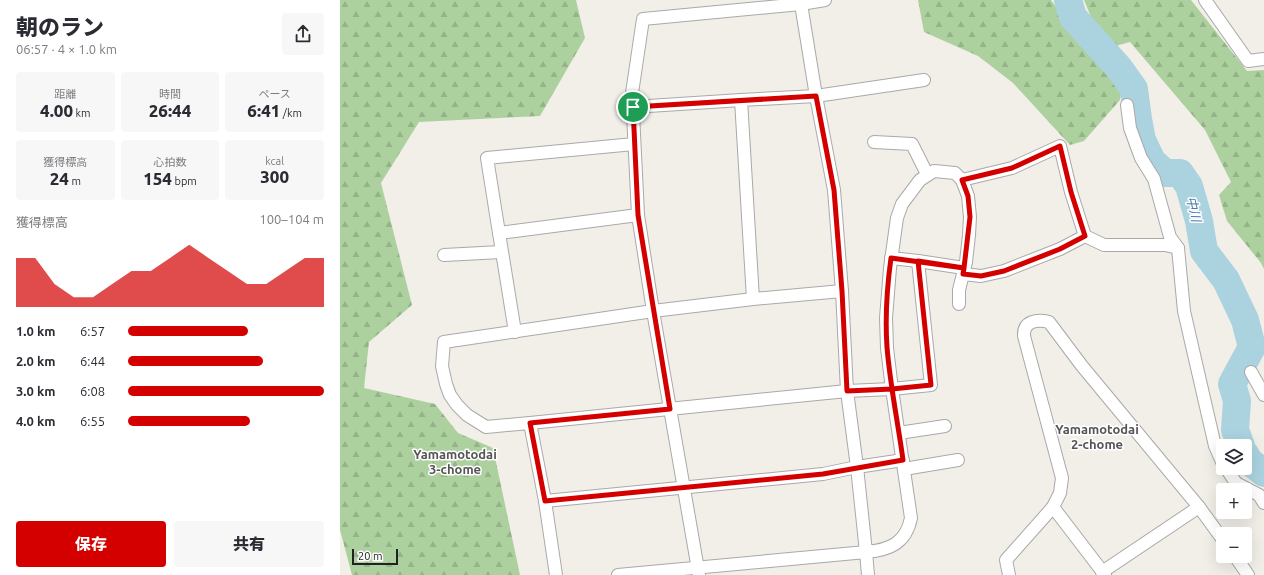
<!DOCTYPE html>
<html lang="ja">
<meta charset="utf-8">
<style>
:root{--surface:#fff;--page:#f7f7f7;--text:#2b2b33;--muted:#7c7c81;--accent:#d40000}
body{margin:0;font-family:Ubuntu,"Noto Sans JP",sans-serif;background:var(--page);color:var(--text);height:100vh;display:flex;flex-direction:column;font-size:15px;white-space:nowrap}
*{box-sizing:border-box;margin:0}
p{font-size:13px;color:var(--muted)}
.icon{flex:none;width:22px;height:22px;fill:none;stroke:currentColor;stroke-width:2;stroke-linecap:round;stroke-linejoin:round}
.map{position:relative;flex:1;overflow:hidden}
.panel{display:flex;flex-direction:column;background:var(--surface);width:340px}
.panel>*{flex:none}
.controls{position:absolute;left:876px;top:439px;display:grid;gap:8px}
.controls a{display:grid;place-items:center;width:36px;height:36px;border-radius:4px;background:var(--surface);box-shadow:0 4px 16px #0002;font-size:20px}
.scale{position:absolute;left:12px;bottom:10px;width:46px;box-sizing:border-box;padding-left:4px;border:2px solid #222;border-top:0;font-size:11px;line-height:14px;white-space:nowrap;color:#222;-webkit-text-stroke:3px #fff;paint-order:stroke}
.pin{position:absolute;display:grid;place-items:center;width:34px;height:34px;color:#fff;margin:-17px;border:2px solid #fff;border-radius:50%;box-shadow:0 1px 4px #0007}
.round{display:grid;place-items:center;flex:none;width:42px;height:42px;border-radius:4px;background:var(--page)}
.overview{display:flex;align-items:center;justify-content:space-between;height:68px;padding:0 16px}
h1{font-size:22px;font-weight:800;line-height:30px}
.figures{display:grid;grid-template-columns:repeat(3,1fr);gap:6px;height:68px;padding:4px 16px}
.figures div{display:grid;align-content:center;border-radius:4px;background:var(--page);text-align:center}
.figures b{font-size:17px;font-weight:800}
.figures small{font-size:11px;font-weight:400}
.figures p{font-size:11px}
.chart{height:112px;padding:8px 16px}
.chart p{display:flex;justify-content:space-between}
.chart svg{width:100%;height:72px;margin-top:4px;fill:var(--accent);opacity:.7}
.action{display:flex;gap:8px;margin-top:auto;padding:8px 16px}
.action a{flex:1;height:46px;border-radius:4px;background:var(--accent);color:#fff;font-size:16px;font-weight:800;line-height:46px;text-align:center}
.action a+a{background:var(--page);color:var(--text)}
ul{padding:0 16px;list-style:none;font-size:13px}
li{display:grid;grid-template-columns:64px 48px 1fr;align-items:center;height:30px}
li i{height:10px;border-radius:5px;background:var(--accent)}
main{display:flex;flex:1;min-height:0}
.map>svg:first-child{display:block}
.forest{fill:url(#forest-firs)}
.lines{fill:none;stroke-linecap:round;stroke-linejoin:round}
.river{stroke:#aad3df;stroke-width:28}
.minor-casing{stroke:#a9a9a9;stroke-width:14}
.minor{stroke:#fff;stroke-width:12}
.route-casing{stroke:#fff;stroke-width:8}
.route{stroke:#d40000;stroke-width:5}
.labels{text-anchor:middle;stroke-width:3;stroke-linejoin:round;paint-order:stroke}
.water-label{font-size:13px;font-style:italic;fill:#4a7aab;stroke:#fff}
.neighbourhood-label{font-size:13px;font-weight:bold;fill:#555;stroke:#fff}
</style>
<main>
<section class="panel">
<div class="overview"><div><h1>朝のラン</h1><p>06:57 · 4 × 1.0 km</p></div><a class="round"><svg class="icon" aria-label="share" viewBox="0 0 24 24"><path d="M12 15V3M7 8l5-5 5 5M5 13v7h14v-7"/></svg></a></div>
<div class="figures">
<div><p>距離</p><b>4.00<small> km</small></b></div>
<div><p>時間</p><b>26:44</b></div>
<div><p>ペース</p><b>6:41<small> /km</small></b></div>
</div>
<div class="figures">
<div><p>獲得標高</p><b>24<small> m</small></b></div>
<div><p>心拍数</p><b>154<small> bpm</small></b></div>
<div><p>kcal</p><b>300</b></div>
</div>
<div class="chart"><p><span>獲得標高</span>100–104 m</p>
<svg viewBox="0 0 160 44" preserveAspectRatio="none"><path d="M0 44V14L10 14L20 30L30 38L40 38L50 30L60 22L70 22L80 14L90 6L100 14L110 22L120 30L130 30L140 22L150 14L160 14V44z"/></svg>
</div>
<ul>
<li><b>1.0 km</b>6:57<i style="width:61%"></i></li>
<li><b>2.0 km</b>6:44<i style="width:69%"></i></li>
<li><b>3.0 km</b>6:08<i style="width:100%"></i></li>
<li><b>4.0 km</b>6:55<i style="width:62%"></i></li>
</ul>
<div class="action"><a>保存</a><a>共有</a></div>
</section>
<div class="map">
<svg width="924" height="575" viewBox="0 0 924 575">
<defs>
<pattern id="forest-firs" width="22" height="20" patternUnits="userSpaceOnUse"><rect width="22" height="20" fill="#add19e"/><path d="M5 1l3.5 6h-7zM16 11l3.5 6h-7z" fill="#95b388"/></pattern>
</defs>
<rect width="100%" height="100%" fill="#f2efe9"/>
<g class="forest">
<path d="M0,0h236l9,38 -45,78 -121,6 -38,61 31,122 -43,37 -5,46 71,16 23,29 35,15 27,127h-168l-12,-45z"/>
<path d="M578,0h133l25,35 47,50 -3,15 -36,41 -14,4 -57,-62 -35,-27 -54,-24z"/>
<path d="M744,0h107l56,71 17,-1v199l-3,-6 -34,-42 -8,-26 12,-13 -26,-52 -75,-88 -18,5 -21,-30z"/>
</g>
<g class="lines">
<g class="river">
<path d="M728,0l5,17 46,51 15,21 4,30 4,21 10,21 13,12h15l9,13 10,35 5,30 22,29 19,40 7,27 -20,37 5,17 -2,29 6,16"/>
<path d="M905,454l4,7 15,12"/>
</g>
<g class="minor-casing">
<g id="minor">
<path d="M865,0l43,61 16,-2"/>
<path d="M461,4l15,92 18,94 8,101"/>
<path d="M584,80l-108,16 -75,4 12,199 89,-8 5,100 10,76 9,85c24,-2 40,-9 45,-34l-19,-129 -5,-41 -1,-30 4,-50 7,-50 5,-14 18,-24 14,-9 21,2 7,7 6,16 2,21 -1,18 -3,27 -3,12"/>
<path d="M787,105l3,23 11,30 13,21 16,58 8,11 6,63 31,135 8,18"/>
<path d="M293,107l108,-7"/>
<path d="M534,142l38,2 15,30"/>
<path d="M294,144l-147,14 12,75 139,-18 15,96 46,264"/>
<path d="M622,180l50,-12 48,-22 11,46 14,44 19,9h61l13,3"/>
<path d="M298,215l-6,-122 11,-74 158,-15 24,-4"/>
<path d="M159,233l16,99"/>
<path d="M104,255l57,-3"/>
<path d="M578,261l46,7"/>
<path d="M413,299l-100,12 -209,31 -2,24 4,18 4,11 7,10 10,10 19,12 44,-4 15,78 278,-27 34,-7 46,-7"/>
<path d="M619,304v-14l4,-16 18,2 23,-5 56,-22 25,-13"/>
<path d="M911,372l13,23"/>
<path d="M190,423l317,-32 45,-2 39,-4 -13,-124 -27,-3"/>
<path d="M559,433l46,-7"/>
<path d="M886,468l10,15 23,12 5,8"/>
<path d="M564,469l54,-9"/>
<path d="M205,501l11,74"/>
<path d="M713,507l7,-14 2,-15 -38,-142c-1,-15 13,-17 25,-14l33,44 117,141 24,33"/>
<path d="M895,556l13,19"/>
<path d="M762,572l97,-65"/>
<path d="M278,575l248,-23 2,23"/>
<path d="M669,575l-3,-15 47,-53 52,68"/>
</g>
</g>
<use href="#minor" class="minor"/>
</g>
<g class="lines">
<g class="route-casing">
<path id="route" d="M293,107l5,108 32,194 -140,14 15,78 278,-27 80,-14c-5,-37 -13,-75 -16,-113 -2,-29 0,-60 4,-89l73,10 -1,6 18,2 23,-5 56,-22 25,-13 -14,-44 -11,-46 -48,22 -50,12 6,16 2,21 -6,51 -46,-7 13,124 -39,4 -45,2 -5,-100 -8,-101 -18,-94 -183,11"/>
</g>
<use href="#route" class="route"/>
</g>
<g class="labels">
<g class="water-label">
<text transform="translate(854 209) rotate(77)" y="5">中川</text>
</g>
<g class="neighbourhood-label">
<text x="757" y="434">Yamamotodai<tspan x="757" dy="15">2-chome</tspan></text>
<text x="115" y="459">Yamamotodai<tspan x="115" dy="15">3-chome</tspan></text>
</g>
</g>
</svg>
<div class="controls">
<a><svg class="icon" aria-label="layers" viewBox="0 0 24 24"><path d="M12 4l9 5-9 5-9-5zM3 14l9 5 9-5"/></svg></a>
<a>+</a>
<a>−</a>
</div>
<div class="scale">20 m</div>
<div class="pin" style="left:293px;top:107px;background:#1e9e55"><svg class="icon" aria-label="arrive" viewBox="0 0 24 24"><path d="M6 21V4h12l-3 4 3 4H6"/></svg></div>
</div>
</main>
